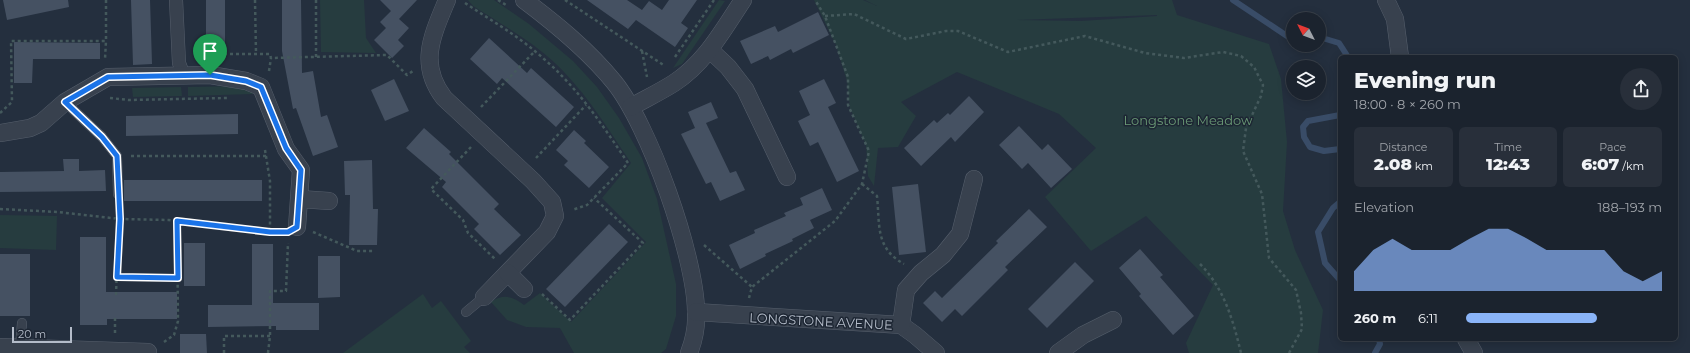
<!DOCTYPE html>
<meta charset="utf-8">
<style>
:root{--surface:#1b232e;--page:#282f3a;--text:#f1f3f6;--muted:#a0a4aa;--line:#39404a;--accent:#8ab4f8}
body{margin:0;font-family:Montserrat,sans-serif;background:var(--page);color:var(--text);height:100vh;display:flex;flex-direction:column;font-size:15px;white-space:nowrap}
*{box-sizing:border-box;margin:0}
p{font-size:13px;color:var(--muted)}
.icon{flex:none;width:22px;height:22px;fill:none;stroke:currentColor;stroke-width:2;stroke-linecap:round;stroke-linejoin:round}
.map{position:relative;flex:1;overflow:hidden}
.side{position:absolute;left:1338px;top:55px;width:340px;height:286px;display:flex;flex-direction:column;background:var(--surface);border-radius:6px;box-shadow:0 2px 10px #0003,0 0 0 1px var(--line)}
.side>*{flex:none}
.needle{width:26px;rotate:312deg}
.controls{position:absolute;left:1286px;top:12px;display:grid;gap:8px}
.controls a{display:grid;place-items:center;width:40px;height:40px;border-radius:50%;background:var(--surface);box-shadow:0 2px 10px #0003,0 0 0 1px var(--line);font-size:20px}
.scale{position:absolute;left:12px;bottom:10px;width:60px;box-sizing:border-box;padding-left:4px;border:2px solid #b4bcc9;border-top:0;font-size:11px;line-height:14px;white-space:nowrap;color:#b4bcc9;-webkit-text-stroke:3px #1d2633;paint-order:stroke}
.pin{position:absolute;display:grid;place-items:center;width:34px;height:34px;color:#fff;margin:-41px -17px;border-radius:50% 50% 50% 0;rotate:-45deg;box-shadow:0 0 4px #0007}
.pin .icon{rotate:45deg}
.round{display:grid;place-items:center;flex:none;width:42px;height:42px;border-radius:21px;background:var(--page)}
.head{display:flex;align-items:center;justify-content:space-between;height:68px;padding:0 16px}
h1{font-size:22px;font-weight:800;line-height:30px}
.metrics{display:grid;grid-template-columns:repeat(3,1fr);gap:6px;height:68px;padding:4px 16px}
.metrics div{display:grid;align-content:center;border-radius:6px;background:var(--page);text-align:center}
.metrics b{font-size:17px;font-weight:800}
.metrics small{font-size:11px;font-weight:400}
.metrics p{font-size:11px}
.chart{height:112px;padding:8px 16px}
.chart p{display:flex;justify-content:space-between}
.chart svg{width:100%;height:72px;margin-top:4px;fill:var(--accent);opacity:.7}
ul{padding:0 16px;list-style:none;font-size:13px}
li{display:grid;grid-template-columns:64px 48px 1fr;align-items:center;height:30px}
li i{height:10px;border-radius:5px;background:var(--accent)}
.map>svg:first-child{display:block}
.green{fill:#263c3f;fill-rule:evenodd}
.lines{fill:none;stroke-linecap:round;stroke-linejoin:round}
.stream{stroke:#394c67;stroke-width:6}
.building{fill:#455162}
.service-casing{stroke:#565f6c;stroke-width:10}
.pedestrian-casing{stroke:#565f6c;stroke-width:14}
.minor-casing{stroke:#565f6c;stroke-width:18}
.path{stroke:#44595c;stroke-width:2.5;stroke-dasharray:3 3;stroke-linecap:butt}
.service{stroke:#38414e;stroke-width:9}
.pedestrian{stroke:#38414e;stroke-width:13}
.minor{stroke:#38414e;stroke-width:17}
.route-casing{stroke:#fff;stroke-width:8}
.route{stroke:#1a73e8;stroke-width:5}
.labels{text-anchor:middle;stroke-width:3;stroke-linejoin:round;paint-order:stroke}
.park-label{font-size:13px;fill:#6b9a76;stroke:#1d2633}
.street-label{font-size:13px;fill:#b4bcc9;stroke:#1d2633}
</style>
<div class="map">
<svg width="1690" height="353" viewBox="0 0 1690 353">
<rect width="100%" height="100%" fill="#242f3e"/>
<g class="green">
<path d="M320,0h44l2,38 10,15 -55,-1z"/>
<path d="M468,0h26l35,24 44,37 24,26 22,31 23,40 15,41 19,85v32l-10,33 -5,4h-87l-14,-25 -34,-1 -19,-7 -16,-18c13,-9 22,-5 33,3l16,-12 31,29 75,-80 -44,-44 29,-35c-21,-31 -41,-64 -67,-91 -25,-27 -60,-46 -91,-66z"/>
<path d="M719,0l6,1 -43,63 -9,4z"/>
<path d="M814,0h49l14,6 -12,-6h307l5,15 92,29 12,35 6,63 -4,69 12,39 28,60 -5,43h-129l-3,-10 27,-58 -67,-69 -55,35 -46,-54 51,-49 -37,-34 -102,-42 -56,30 15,14 -18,31 -20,1 -4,38 -6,-10 -2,-31 -16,-37 -3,-27 -11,-36zM1157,16l-76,5 -64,-1 140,-5z"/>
<path d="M241,86l7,3 5,5 -65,2v-9z"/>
<path d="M181,87l1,9 -49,1 -1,-9z"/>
<path d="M0,215l57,1 -1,34 -56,-2z"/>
<path d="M423,294l9,14 9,-7 30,40 -7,6 6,6h-127z"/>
</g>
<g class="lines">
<g class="stream">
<path d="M1233,0l54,36 6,1"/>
<path d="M1319,37l20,6 9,14"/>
<path d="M1340,115l-32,6 -5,6 1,10 6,10 14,4 16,-2"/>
<path d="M1340,202l-7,6 -15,24 7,31 15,17"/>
<path d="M1375,353l5,-9 -1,-5"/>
</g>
</g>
<g class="building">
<path d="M3,0h65l1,7 -62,13z"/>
<path d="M131,0h19l2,64 -19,1z"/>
<rect x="206" y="0" width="19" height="52"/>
<path d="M282,0h19l1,73 11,-2 8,46 6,-2 11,32 -25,9 -17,-48 -3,1 -11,-58z"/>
<path d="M380,0h37l-18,19 10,9 -11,12 6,6 -12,12 -18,-18 12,-12 -6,-6 11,-11z"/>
<path d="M587,0h40l15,10 7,-9 13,9 7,-10h28l-16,23 7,5 -13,19 -39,-27 -8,9z"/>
<path d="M818,12l11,23 -36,18 -2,-4 -21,11 -2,-4 -17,8 -11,-23 35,-15 3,6z"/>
<path d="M489,38l38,35 4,-5 43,39 -18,20 -54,-49 -5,6 -27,-25z"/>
<path d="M14,42l86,1v16h-67l-1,24h-18z"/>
<path d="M394,79l15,32 -24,10 -14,-31z"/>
<path d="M824,79l12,24 -8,4 31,64 -22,11 -19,-40 -8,4 -12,-25 12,-6 -11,-24z"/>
<path d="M969,96l15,16 -29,30 -4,-5 -30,29 -17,-18 30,-28 3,3 11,-10 2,2z"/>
<path d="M711,102l7,16 -12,5 24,50 6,-2 9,19 -25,11 -9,-19 -5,2 -25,-50 14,-6 -7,-16z"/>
<path d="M238,114v20l-112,2v-20z"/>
<path d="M1019,126l23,24 6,-6 24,25 -21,19 -23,-25 -6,6 -23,-24z"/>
<path d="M424,128l27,24 -2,2 50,50 -5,5 27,26 -21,20 -26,-26 5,-5 -37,-37 4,-5 -40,-34z"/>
<path d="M574,130l12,11 -2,2 25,24 -20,21 -25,-23 4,-4 -12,-11z"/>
<path d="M63,159h16v12l26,-1 1,21 -106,1v-20l64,-1z"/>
<path d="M372,160l1,49h5l-1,36h-28l1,-50h-5l-1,-34z"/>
<rect x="124" y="180" width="138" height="21"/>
<path d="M918,184l8,68 -27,3 -7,-68z"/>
<path d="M822,188l10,22 -22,10 4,8 -22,11 1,2 -28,13 1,2 -26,13 -11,-24 26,-12 -1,-3 32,-14 -2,-3 19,-8 -3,-7z"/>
<path d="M1029,209l18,18 -42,40 3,3 -46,46 -7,-7 -13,13 -19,-19 12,-12 7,7 56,-55 -2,-2z"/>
<path d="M609,224l19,18 -63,65 -19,-18z"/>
<path d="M80,237h26v55h71v27h-70v6h-27z"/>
<rect x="184" y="243" width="21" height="43"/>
<path d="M252,244h21v59h46v27h-43v-4l-68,1v-22h44z"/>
<path d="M1140,249l23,26 -3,2 34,39 -21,19 -34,-39 2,-2 -22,-26z"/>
<rect x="0" y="254" width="30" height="62"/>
<path d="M318,256h22v41l-22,1z"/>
<path d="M1075,262l19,19 -47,47 -19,-19z"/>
<path d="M180,334h26l1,19h-27z"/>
</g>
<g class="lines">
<g class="service-casing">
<g id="service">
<path d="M65,102l37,35 15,19 1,38"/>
<path d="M466,312l18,-15"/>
<path d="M20,347l2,-24"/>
</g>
</g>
<g class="pedestrian-casing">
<path id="pedestrian" d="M176,0l3,63 5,13"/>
</g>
<g class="minor-casing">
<g id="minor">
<path d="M447,0c-15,36 -29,64 -3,98l89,83 19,21 3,14 -8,16 -63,65"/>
<path d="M524,0c32,24 64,50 90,82 35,43 81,173 82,229 1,15 -2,29 -7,42"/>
<path d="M1386,0l9,19 5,38"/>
<path d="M710,50l18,17 17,22 42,88"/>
<path d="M631,107c14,-8 29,-15 43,-24 31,-20 49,-53 69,-83"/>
<path d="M0,133l30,-5 11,-5 24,-21 43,-25 102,-2 36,6 15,6 25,62 15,21 -4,57"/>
<path d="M300,199l29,2"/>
<path d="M508,273l16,16"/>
<path d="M696,312l205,13 14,10 21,18"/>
<path d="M901,325l5,-35 15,-17 22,-18 17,-21 14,-55"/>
<path d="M1466,339l8,14"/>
<path d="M0,347l148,5"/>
<path d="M1058,353l25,-18 30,-15"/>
</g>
</g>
<g class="path">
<path d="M106,0v41"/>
<path d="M255,0l1,53"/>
<path d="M498,0l8,5"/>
<path d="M565,0l100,66"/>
<path d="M465,3c27,18 55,34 79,56 34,29 59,67 84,104l-41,42 -15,5"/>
<path d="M825,16l29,-2 52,25 40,-8h12l50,21 77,-16 60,17 39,5 39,-6 18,4 13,11 9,18 -2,11 -15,32 -3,23 19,43 7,64 27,32 5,23 1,16 -13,24"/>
<path d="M642,51l5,26"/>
<path d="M316,57v-57"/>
<path d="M675,57l39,-57"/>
<path d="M220,58l3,-4h47l1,4 116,-3 20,20 6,-4"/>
<path d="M269,71l2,-13"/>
<path d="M110,98l19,2 98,-2"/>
<path d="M481,107l54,-56"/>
<path d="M0,113l12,-11 -1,-61h95l-1,18"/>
<path d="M471,147l-40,42 32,31 5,13 28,27"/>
<path d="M265,150l5,31v51"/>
<path d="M131,156h135"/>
<path d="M536,158l50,-53"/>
<path d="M862,184l15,12c3,29 -2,52 27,68"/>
<path d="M0,209l58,3 62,7 49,1 111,12"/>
<path d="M313,232l44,19h16"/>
<path d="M704,245l48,42"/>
<path d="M1200,264c24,24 33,56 41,89"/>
<path d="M117,277l62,1"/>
<path d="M542,294l28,26 73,-77 -49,-45"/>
<path d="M116,295l3,-88"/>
<path d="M749,298l3,-11 83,-66 27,-37 7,-33 -21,-46v-28l-23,-61 -10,-16"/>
<path d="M115,333v-16"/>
<path d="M164,342l10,-7 4,-14 -1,-100"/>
<path d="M224,353v-17h46"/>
<path d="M268,353l2,-17v-45h16l2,-48"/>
</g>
<use href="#service" class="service"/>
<use href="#pedestrian" class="pedestrian"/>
<use href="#minor" class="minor"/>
</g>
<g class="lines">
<g class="route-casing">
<path id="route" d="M210,75l36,6 15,6 25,61 15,22 -4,57 -9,5h-18l-93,-11 1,57 -61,-1 3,-58 -3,-63 -15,-19 -37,-35 43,-25z"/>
</g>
<use href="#route" class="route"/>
</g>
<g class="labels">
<g class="park-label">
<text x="1188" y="125">Longstone Meadow</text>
</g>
<g class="street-label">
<text transform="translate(821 321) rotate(3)" y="5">LONGSTONE AVENUE</text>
</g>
</g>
</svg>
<div class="controls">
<a><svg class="needle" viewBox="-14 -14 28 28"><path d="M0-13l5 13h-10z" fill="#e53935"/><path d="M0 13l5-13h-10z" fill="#a0a4aa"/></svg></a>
<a><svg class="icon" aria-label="layers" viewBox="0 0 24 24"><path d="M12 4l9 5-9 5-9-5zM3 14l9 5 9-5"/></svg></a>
</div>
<div class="scale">20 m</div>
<div class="pin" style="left:210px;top:75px;background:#1e9e55"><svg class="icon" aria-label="arrive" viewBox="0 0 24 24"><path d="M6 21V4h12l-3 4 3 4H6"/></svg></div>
<section class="side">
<div class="head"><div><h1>Evening run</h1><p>18:00 · 8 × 260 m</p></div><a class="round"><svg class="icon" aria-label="share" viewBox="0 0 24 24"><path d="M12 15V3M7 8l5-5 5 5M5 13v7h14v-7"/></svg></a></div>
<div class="metrics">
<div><p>Distance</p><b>2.08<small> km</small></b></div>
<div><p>Time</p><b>12:43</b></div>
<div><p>Pace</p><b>6:07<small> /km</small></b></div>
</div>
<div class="chart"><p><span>Elevation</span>188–193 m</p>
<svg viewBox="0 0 160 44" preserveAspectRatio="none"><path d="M0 44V32L10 19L20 12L30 19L40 19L50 19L60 12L70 6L80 6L90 12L100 19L110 19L120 19L130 19L140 32L150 38L160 32V44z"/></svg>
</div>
<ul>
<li><b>260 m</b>6:11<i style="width:67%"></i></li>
</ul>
</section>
</div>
